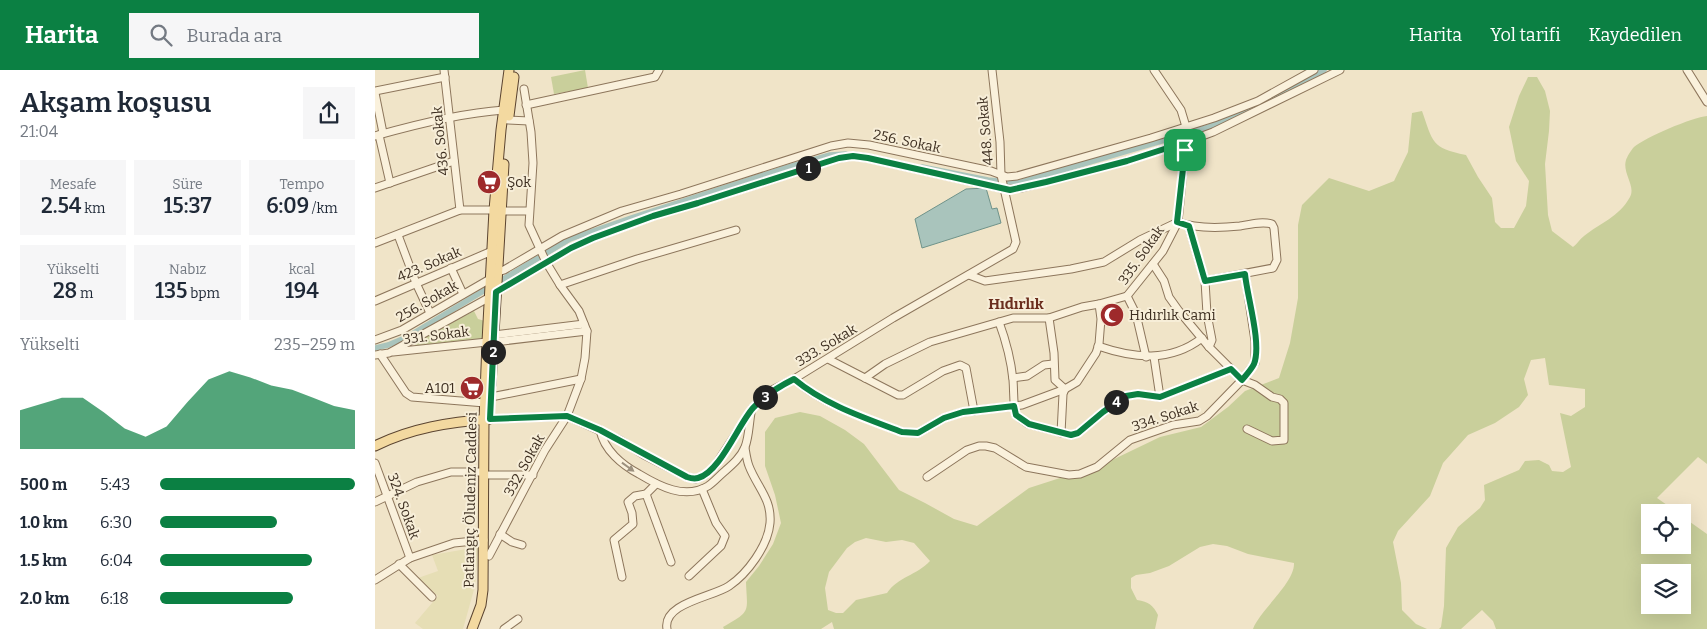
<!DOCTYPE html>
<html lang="tr">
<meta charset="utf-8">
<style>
:root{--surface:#fff;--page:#f6f6f7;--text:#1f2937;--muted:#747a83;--accent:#0b8043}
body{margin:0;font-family:Bitter,serif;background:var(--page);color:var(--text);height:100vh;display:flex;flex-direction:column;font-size:19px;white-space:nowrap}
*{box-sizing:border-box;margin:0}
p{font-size:16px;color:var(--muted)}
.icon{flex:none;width:28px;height:28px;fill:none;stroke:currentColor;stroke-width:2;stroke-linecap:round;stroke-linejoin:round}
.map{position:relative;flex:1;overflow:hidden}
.details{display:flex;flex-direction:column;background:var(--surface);width:375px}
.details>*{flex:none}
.buttons{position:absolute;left:1266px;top:434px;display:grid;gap:10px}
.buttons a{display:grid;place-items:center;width:50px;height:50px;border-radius:0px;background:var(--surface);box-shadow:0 5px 20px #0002;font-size:25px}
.pin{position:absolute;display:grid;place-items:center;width:42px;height:42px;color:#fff;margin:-21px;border-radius:10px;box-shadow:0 2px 8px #0006}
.km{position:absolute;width:25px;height:25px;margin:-12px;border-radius:50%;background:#222;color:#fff;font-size:14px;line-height:25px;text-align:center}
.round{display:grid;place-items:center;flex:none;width:52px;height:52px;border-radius:0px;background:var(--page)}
.head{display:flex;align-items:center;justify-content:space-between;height:85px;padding:0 20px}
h1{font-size:28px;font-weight:600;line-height:38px}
.figures{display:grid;grid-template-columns:repeat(3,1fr);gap:8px;height:85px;padding:5px 20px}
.figures div{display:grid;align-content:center;border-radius:0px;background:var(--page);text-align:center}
.figures b{font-size:21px;font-weight:600}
.figures small{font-size:14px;font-weight:400}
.figures p{font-size:14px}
.chart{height:140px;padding:10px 20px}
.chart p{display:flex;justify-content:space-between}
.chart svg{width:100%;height:90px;margin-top:5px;fill:var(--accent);opacity:.7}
ul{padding:0 20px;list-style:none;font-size:16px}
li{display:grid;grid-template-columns:80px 60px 1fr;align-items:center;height:38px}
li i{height:12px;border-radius:6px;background:var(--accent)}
header{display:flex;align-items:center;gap:30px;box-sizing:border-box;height:70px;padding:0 25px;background:var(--accent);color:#fff}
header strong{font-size:24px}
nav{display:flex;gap:28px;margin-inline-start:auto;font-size:18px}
.search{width:350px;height:45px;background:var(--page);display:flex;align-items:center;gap:12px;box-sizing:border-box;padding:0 18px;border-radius:0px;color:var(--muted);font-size:19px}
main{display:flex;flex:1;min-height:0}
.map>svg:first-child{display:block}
.farmland{fill:#e6deb5}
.green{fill:#c9cf9b;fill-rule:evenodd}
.water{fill:#a9c4bc;stroke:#6f938a}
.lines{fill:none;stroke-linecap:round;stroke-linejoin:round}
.stream{stroke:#6f938a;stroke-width:2}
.canal{stroke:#a9c4bc;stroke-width:5.5}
.minor-casing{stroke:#8d765c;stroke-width:9}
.major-casing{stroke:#5b4430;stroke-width:11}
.minor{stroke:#faf1dc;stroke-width:7}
.major{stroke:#f3d9a0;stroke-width:9}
.oneway{fill:#9c907e}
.route-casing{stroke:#fff;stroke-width:10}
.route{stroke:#0b8043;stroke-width:6}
.labels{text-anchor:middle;stroke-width:4;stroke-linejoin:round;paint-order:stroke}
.street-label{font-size:14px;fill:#3d2e20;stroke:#f7eed8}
.poi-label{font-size:14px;fill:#3d2e20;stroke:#f7eed8;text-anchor:start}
.neighbourhood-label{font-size:15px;font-weight:bold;fill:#6b2e1e;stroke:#f7eed8}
</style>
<header>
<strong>Harita</strong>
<div class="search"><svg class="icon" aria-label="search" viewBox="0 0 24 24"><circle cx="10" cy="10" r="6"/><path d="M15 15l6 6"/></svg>Burada ara</div>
<nav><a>Harita</a><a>Yol tarifi</a><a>Kaydedilen</a></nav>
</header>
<main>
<section class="details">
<div class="head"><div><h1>Akşam koşusu</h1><p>21:04</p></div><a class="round"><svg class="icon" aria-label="share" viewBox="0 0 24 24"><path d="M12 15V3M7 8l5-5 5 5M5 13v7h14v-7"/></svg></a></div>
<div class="figures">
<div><p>Mesafe</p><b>2.54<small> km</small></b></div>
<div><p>Süre</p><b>15:37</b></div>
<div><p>Tempo</p><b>6:09<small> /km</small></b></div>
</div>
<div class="figures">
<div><p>Yükselti</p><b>28<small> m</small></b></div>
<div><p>Nabız</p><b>135<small> bpm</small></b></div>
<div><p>kcal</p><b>194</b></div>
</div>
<div class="chart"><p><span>Yükselti</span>235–259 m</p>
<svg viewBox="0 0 160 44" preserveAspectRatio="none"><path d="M0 44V25L10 22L20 19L30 19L40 26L50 34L60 38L70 33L80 21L90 10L100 6L110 9L120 13L130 15L140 19L150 23L160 25V44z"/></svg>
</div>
<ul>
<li><b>500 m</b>5:43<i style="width:100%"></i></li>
<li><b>1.0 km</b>6:30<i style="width:60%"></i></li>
<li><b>1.5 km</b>6:04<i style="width:78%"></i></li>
<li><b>2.0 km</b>6:18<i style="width:68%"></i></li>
</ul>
</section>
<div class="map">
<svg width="1332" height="559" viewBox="0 0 1332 559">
<rect width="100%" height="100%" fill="#f0e4c8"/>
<path class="farmland" d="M103,477l-3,39 -12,43h-40l-8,-6 23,-27 -20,-18 20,-7 -6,-16z"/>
<g class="green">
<path d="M210,0l3,18 -34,6 -3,-17z"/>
<path d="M1153,7h9l8,14 5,20 -1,20 -4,33 3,51 4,16 21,16c4,-3 7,-8 11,-11 16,-13 35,-19 46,-39 6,-11 -8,-24 -4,-37 1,-3 5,-10 8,-13 10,-9 59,-30 73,-31v348l-9,-7 -41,41 20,14h-27v33h33v-28l24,17v95h-211l-3,-8 -11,-11 -21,19h-22l2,-2 3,-21 2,-58 12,-21 22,-19 5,-8 -1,-15 35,-15 6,-9 14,-1 10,5 3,6 11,1 8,-5 -11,-54 11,3 14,-9v-18l-36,-4 -4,-27 -14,2 -7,19 4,16 -9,12 -24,16 -27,12 -25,28 -13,33 -32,35 -5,11 8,41 1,27 14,14 11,5h-174c7,-19 42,-46 41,-66l-46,-9 -21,-8 -14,-2 -13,3 -31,19 -19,7 -14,2 -5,3v10l6,12c12,2 16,5 21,15l-3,14h-321l-2,-7 -11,7h-97l-1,-2c29,-16 24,-15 23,-45l13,-16 14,-22 8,-21 -6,-28 -10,-29v-34l10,-14 25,-6 20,4 25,14 19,14 35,46 26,13 29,16 23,7 52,-38 31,-10 25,-3 12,-4 11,-9 52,-25 41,-10 27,-20 17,-16 34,-13 11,-35 8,-45v-73l4,-20 27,-27 40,13 25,-10 14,-29 4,-39 10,-2c11,31 9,37 44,44l12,22 14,21 3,24 6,6h13l12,-22 3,-25 -13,-20 -7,-34 10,-31zM491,468l20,4 16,-2 12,3 16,18c-13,14 -32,16 -43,32l-31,7 -13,13h-7l-8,-3 -3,-22 4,-16 18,-24 8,-6zM1275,502h33v33h-33z"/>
<path d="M99,241l4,8 7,2 -2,19 -67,7 -2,-4z"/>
</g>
<path class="water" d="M611,118l6,21 5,-1 4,15 -79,25 -7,-29 51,-30z"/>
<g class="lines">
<path class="stream" d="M136,267l42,-6"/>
<g class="canal">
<path d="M891,30l58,-30"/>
<path d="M547,97l66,13 30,3 191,-56 47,-22"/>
<path d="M0,278l13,-3 19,-8 163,-98 61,-21 151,-49 48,-14 16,-1"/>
</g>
<g class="minor-casing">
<g id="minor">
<path d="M69,0l16,140"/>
<path d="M1312,0l20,32"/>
<path d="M0,21l70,-14"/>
<path d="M0,23l8,40"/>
<path d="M151,35l129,-28 4,-7"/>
<path d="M133,50l21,1"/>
<path d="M4,65l11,48"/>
<path d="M0,66c42,-12 86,-23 129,-26"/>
<path d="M0,118l79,-27"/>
<path d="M126,141h28"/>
<path d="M814,157l16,54 2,33 5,26 -3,7"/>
<path d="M23,165l18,48 14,30"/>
<path d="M0,173l85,-33h34"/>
<path d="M778,194l11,17 5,16 10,14 30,36 33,33 13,5 17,12 8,2 4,4v37l-12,1 -25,-12"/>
<path d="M76,198l12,26"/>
<path d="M123,202l6,-2 58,-34 60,-25 59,-17 150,-48 17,-3 21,2 122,26 16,6 10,-1 134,-38 63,-20 44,-17 56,-31"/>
<path d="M594,205l16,6 86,-12 33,-7 36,-22 38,-18c18,7 42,6 62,4 11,-2 22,-5 32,-2l2,4 3,32 -4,8 -68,13"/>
<path d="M185,215l77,-26 99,-29"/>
<path d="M121,222l75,-44 22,-10 60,-22 45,-13 141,-45 15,-2 14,2 137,31 17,-1 105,-27 59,-19 27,-10 127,-62"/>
<path d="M752,226l9,18 10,43"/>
<path d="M0,231l117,-50"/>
<path d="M674,248l5,35 1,27 10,9 -2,5 -2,39"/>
<path d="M624,252c7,19 12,38 14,58 1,12 0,24 3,35l12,9 43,11 7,-2 25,-21 23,-16 12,-2 22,3 71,-28"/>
<path d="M119,265l90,-11"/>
<path d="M0,270l27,-10 88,-51"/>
<path d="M119,272l93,-11"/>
<path d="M723,276c35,12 72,17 104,-8"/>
<path d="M18,282l94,-10"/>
<path d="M5,284l26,39 6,4 73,6"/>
<path d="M0,285l14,-2 101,-56"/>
<path d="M779,287l6,40"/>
<path d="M453,289l70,36h5l40,-24 17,-6 6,3 8,43"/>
<path d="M490,308l20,-14 45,-22 83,-24h36l33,-11 17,-3"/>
<path d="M638,308l14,-2 17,-11 9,-1"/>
<path d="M419,309c30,26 71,39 108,53l16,1 26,-15 19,-6 59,-7 43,-16 12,-7 19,-29 3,-9 2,-25 -2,-15 28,-8 36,-45 15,-29 9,-92 -6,-20 -27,-40"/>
<path d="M116,327l90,-18"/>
<path d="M115,349l77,-3 53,24 24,15 43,22 9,2 9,-4 10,-9 37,-57 18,-18 24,-12 99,-61 120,-69 3,-7 -15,-67 -1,-33 -8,-72"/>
<path d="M225,360c4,20 22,35 39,44 20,12 46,26 69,12 6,-4 11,-10 17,-15 8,-7 16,-14 20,-24 4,-10 4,-23 6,-34"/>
<path d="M0,393l35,95"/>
<path d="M114,405h44"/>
<path d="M552,407l40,-27 12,-4h7l9,2 31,19 43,8 11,-1 17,-7 33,-27 43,-15 26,-4 8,-5 35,-36 13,-17v-22l-10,-67"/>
<path d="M271,424l25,68"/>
<path d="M0,432l42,-20 34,-10h33"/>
<path d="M125,464l12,8 10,3"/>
<path d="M114,486l56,-106 22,-34 14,-37 4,-21 2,-27 -8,-20 -19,-26 -14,-23 -17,-37 4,-62 -2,-31 -7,-43"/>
<path d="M24,494l33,33"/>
<path d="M314,506l32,-30 4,-10 -9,-13 -14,-34"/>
<path d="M247,507l-8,-37 19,-16 -1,-11 -4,-11 7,-6 11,-2 10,-10"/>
<path d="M0,510l35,-22 44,-15 30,-3"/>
<path d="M129,559l14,-10"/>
<path d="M292,559c-5,-26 46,-32 62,-43 18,-12 39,-40 41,-63 2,-24 -13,-36 -21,-57 -2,-5 -3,-12 -4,-18"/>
</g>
</g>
<g class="major-casing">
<g id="major">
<path d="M134,46l5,-39"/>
<path d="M116,315l13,-221"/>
<path d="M0,376c36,-18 75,-24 115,-27"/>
<path d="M97,559l9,-24 2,-15 1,-170 3,-78 7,-132 7,-80 8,-60"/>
</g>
</g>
<use href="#minor" class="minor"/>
<use href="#major" class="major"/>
</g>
<defs><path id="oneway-solid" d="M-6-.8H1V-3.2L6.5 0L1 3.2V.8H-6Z" transform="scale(1.25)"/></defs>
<use class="oneway" href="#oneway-solid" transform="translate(253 397) rotate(36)"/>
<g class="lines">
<g class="route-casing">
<path id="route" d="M811,72l-9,80 12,4 16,55 40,-7c2,22 17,70 9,90 -3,6 -8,11 -12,16l-11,-11 -71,28 -22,-3 -12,2 -23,16 -25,21 -7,2 -42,-11 -13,-9 -2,-9 -51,6 -19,6 -26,15 -16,-1c-37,-14 -77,-27 -108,-53 -16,8 -29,16 -41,29 -15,17 -33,64 -55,70 -4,1 -8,0 -11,-1l-87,-47 -33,-14 -77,3 6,-127 75,-44 22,-10 60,-22 45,-13 141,-45 14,-2 15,2 142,32 36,-8 81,-21z"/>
</g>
<use href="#route" class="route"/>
</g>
<defs>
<g id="supermarket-disc" transform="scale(1.25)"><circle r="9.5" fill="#9e2a2b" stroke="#f7eed8"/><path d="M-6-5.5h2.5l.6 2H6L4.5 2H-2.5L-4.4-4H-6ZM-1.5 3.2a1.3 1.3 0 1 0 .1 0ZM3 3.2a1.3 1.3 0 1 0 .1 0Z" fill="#fff"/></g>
<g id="mosque-disc" transform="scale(1.25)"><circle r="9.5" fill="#9e2a2b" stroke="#f7eed8"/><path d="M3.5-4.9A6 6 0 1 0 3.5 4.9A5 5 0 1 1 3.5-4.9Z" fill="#fff"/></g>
</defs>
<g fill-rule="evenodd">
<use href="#supermarket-disc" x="114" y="112"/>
<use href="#mosque-disc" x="737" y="245"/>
<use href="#supermarket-disc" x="97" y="318"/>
</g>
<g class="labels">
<g class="street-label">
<text transform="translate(610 61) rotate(-95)" y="5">448. Sokak</text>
<text transform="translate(65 71) rotate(-96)" y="5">436. Sokak</text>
<text transform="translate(532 71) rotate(12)" y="5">256. Sokak</text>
<text transform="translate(766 185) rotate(-55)" y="5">335. Sokak</text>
<text transform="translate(54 194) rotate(-23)" y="5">423. Sokak</text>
<text transform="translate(52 231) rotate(-30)" y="5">256. Sokak</text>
<text transform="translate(61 265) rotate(-7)" y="5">331. Sokak</text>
<text transform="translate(451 275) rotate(-31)" y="5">333. Sokak</text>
<text transform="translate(790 346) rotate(-18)" y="5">334. Sokak</text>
<text transform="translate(149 395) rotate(-61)" y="5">332. Sokak</text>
<text transform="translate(95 430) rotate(-89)" y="5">Patlangıç Öludeniz Caddesi</text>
<text transform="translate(29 436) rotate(70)" y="5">324. Sokak</text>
</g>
<g class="poi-label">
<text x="132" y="117">Şok</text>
<text x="754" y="250">Hıdırlık Cami</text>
<text x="80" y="323" text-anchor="end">A101</text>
</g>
<g class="neighbourhood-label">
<text x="641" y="239">Hıdırlık</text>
</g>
</g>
</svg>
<div class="buttons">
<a><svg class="icon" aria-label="locate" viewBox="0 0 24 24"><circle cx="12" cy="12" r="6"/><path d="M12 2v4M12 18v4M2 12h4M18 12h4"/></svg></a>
<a><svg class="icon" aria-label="layers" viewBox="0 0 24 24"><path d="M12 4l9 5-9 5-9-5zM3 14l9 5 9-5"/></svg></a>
</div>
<div class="pin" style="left:810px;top:80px;background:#1e9e55"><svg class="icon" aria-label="arrive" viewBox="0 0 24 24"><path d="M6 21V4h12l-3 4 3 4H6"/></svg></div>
<b class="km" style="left:433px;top:98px">1</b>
<b class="km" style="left:118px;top:282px">2</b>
<b class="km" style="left:390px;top:327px">3</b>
<b class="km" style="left:741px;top:332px">4</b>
</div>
</main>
